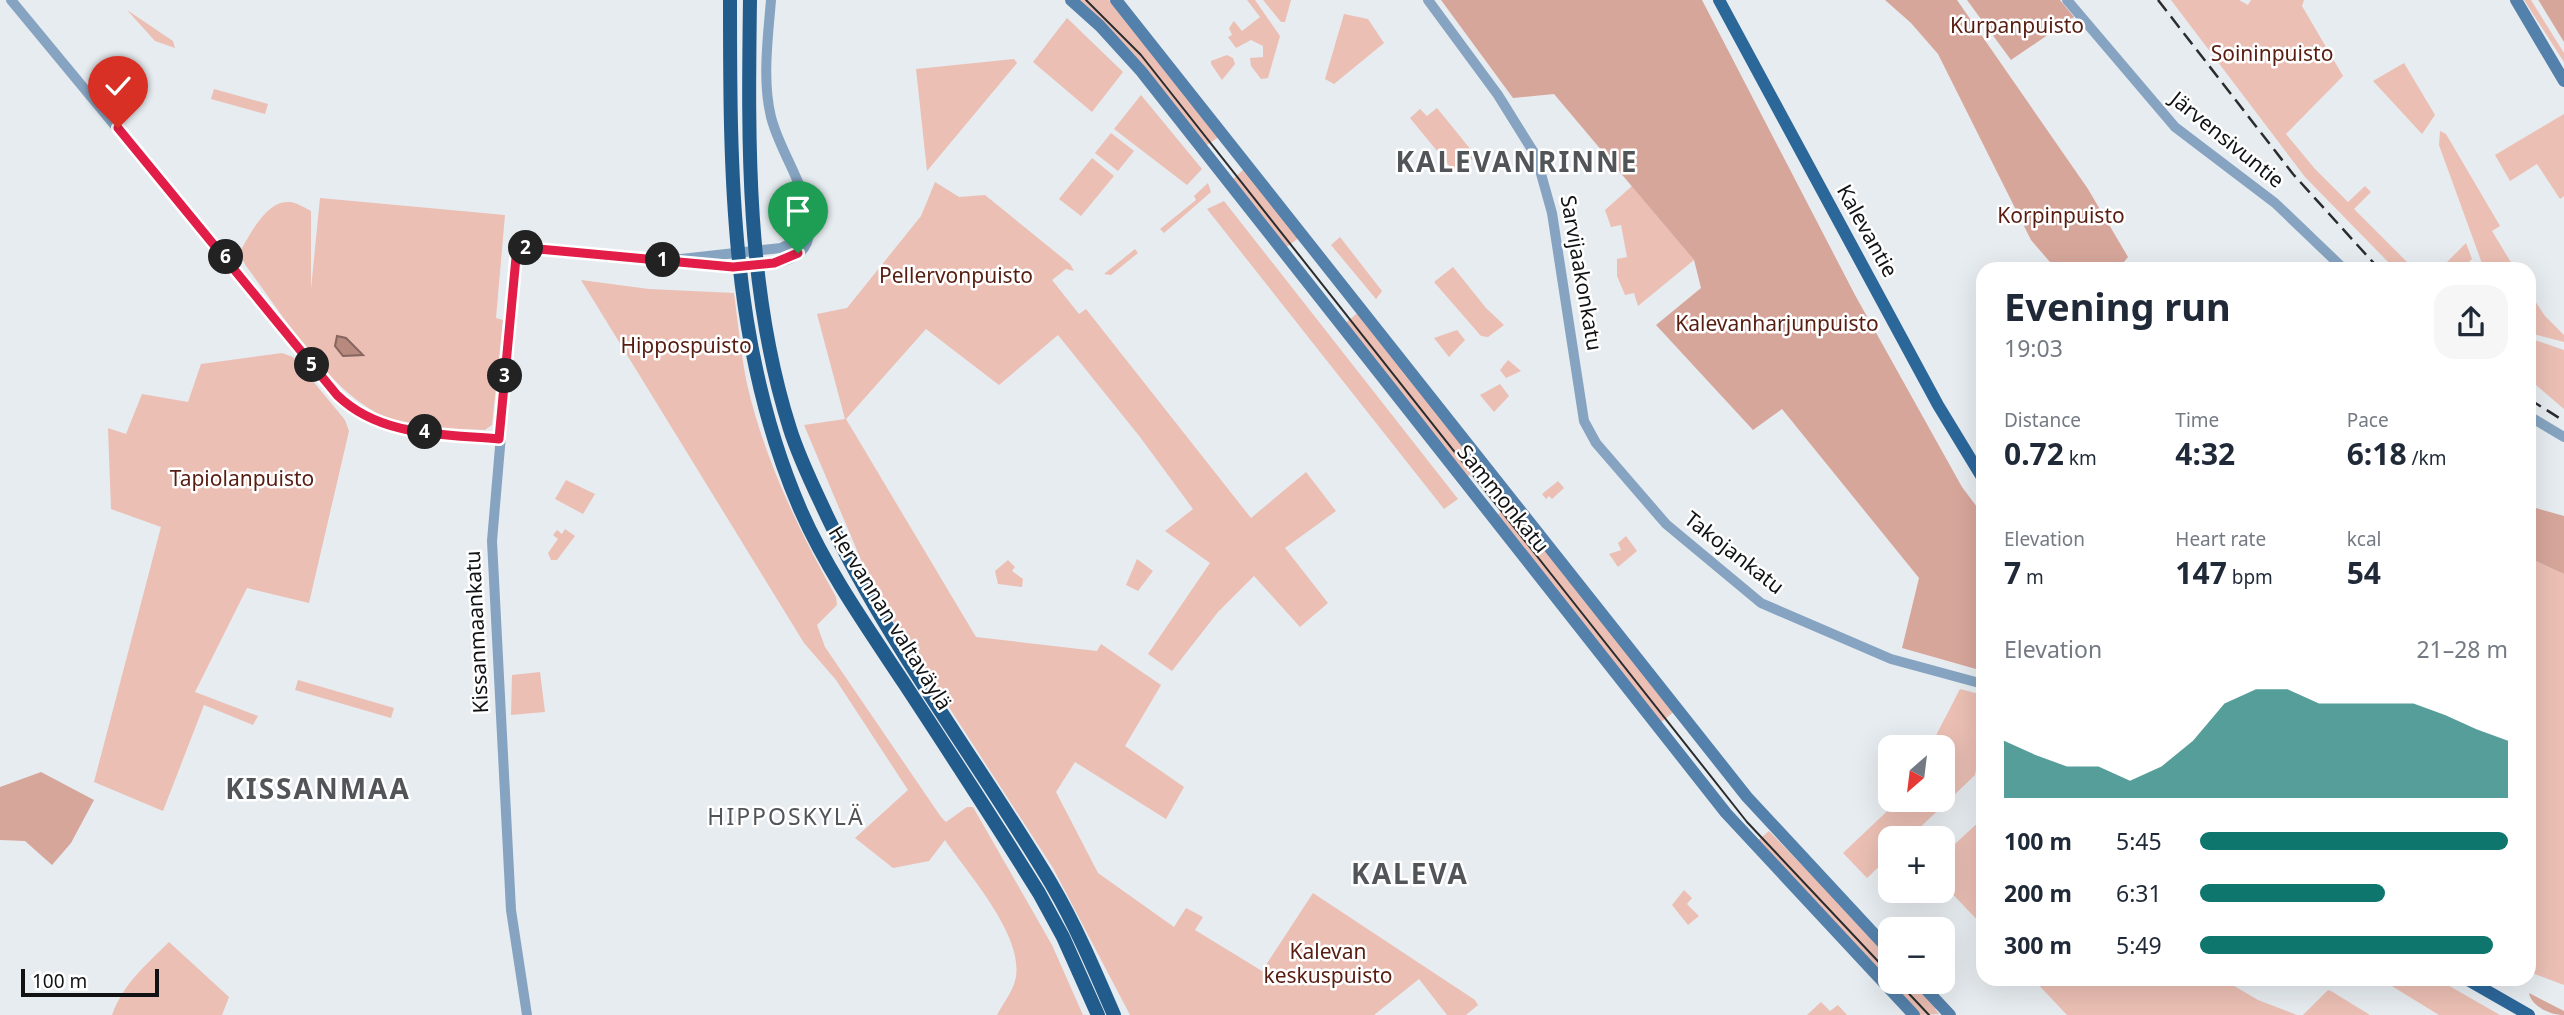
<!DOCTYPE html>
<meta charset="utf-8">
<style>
:root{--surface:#fff;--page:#f6f6f7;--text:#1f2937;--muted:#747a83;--accent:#0f766e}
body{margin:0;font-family:"Noto Sans",sans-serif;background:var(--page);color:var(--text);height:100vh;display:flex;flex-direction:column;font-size:26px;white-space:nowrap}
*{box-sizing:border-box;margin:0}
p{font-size:23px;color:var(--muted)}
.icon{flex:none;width:38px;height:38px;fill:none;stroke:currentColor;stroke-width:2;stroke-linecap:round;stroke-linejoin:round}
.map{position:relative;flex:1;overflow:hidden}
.panel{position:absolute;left:1976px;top:262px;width:560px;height:724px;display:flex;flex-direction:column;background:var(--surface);border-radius:21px;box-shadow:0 7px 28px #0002}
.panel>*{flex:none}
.needle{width:46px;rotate:208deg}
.buttons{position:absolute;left:1878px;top:735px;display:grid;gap:14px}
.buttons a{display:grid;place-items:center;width:77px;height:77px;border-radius:14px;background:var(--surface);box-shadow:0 7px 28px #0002;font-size:35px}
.scale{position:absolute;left:21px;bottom:18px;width:138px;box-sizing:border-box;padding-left:7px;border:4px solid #111214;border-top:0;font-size:19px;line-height:24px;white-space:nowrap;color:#111214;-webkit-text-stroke:5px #fff;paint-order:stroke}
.pin{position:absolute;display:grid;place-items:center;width:60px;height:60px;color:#fff;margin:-72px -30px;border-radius:50% 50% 50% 0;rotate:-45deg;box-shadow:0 0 7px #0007}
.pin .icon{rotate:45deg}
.km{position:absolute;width:35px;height:35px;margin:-18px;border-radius:50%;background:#222;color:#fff;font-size:19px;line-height:35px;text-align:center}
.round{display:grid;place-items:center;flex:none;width:74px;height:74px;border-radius:21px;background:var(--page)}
.head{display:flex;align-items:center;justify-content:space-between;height:119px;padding:0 28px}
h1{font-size:38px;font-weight:700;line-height:52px}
.metrics{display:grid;grid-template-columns:repeat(3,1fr);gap:10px;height:119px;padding:7px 28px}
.metrics div{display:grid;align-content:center}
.metrics b{font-size:30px;font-weight:700}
.metrics small{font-size:19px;font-weight:400}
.metrics p{font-size:19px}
.chart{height:196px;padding:14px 28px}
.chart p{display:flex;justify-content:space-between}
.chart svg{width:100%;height:126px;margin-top:7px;fill:var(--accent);opacity:.7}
ul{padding:0 28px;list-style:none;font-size:23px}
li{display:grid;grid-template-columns:112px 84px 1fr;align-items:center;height:52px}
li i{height:18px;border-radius:9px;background:var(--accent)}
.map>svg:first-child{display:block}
.green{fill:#ebbfb4}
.forest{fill:#d7a69b}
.water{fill:#b8897e;stroke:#86655e;stroke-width:2}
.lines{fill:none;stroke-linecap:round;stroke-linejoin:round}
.tertiary{stroke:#86a4c1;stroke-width:10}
.secondary{stroke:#5481ab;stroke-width:12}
.primary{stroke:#2c679a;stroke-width:12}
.trunk{stroke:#225c8c;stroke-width:14}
.tram{stroke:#2a2c2e;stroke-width:2}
.rail{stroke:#2a2c2e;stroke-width:2.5;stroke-dasharray:14 7;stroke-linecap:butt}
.route-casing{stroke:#fff;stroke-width:14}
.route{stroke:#e11d48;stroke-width:9}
.labels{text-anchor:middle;stroke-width:5;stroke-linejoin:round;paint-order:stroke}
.park-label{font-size:21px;fill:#581d11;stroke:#fff}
.street-label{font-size:21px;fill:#111214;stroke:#fff}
.neighbourhood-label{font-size:23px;letter-spacing:2px;fill:#515558;stroke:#fff}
.district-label{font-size:28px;font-weight:bold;letter-spacing:2px;fill:#515558;stroke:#fff}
</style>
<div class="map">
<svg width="2564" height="1015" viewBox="0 0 2564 1015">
<rect width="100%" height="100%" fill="#e7ecf0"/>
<g class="green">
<path d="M1075,0h34l111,136 -16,11z"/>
<path d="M1247,0h8l25,36 -12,42 -7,1 -10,-13 -1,-8 13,-1v-11l-12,-6 -15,8 -8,-11 4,-2 -3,-7 5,-7 8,10 18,-14z"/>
<path d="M1263,0h28l-6,22h-4z"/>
<path d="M2171,0h68l9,5 3,-5h53l-2,6 41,70 -57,58 29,35 33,33 17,-16 6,6 -17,17 60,60h-19l-90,-92z"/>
<path d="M2524,0h7l33,53v9z"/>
<path d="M127,10l46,31 2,7 -20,-7z"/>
<path d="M1344,14l24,5 16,24 -50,41 -9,-5z"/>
<path d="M1067,18l56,54 -31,40 -59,-50z"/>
<path d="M1227,55l6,3 2,6 -13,16 -11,-16v-3z"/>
<path d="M1014,59l3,4 -90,108 -11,-102z"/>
<path d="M2404,63l31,52 -13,19 -49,-53z"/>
<path d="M214,89l54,15 -3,10 -54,-15z"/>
<path d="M1141,95l61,74 -15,16 -73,-56z"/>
<path d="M1437,108l39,48 -20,18 -46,-56 10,-9 7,7z"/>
<path d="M2564,114v82l-4,3 -23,-35 -27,17 -15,-26z"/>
<path d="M2440,131l6,3 54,92 -8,5 23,38h-31l-45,-124z"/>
<path d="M1111,133l23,18 -16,20 -23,-18z"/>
<path d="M1092,158l22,18 -33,40 -22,-17z"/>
<path d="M1244,169l56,68 -15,11 -53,-68z"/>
<path d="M935,182l24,15 26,-2 85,69 4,7 -8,-2 -14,11 27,34 7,-5 165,209 55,-46 30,39 -51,37 43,55 -28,24 -46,-51 -36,36 -46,59 -24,-17 62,-91 -45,-32 28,-22 -53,-72 -82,-102 -59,50 -73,-56 -80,90 130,218 121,14 4,-7 60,41 -36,61 59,41 -18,32 -91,-57 -19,30 42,81 76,54 12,-19 17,9 -8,13 67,41 51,-78 162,107 3,5 -12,10h-19l-28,-36 -45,36h-244l-77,-147 -178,-275 -71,-168 41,-6 -28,-105 30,-6 74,-92z"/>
<path d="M1208,183l3,9 -47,41 -4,-4 36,-29 -2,-4z"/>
<path d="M1632,186l62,74 -56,46 -4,-13 -9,2 -8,-19v-17l10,-2 -6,-32 -10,2 -6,-17z"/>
<path d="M320,198l185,17 -9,103 7,2 -11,105 -7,5c-27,-2 -60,0 -86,-8 -65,-19 -113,-104 -153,-156l-7,-13c10,-16 27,-53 50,-51 7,0 16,6 22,9v78z"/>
<path d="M1224,201l234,298 -14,10 -237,-300z"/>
<path d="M1340,237l42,54 -6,8 -45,-54z"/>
<path d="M2466,243l6,16 -10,10h-22z"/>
<path d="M1135,249l3,4 -27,22 -7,-1z"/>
<path d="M1453,267l33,41 18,17 -16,12 -7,-1 -47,-54z"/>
<path d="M581,280l68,9 85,4c4,30 7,61 13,91 17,74 52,147 89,213l1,8 -20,20 8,22 116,170 5,5 21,-15h6l79,138 31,70h-86c6,-11 15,-23 18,-34 12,-43 -48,-108 -70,-141l-16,21 -36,7 -38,-30 53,-48 -72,-110 -32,-37z"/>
<path d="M2529,292l16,24 19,19v7l-35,-9z"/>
<path d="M1360,311l121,156 -14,10 -123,-153z"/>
<path d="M1457,330l8,10 -16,17 -15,-19z"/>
<path d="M2529,338l35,12v59l-35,-30z"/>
<path d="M282,353l11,4 52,63 4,11 -40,172 -62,-15 -52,104 63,24 -5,9 -49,-20 -41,106 -69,-29 67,-255 -50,-18 -3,-81 18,6 16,-40 46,8 13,-38z"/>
<path d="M1508,360l13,11 -15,7 -6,-8z"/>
<path d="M1500,384l9,12 -15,16 -14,-17z"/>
<path d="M566,480l29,14 -12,20 -28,-15z"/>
<path d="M1558,481l6,7 -12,11 -3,-3 -3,3 -4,-5z"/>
<path d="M1510,505l165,206 -15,12 -163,-208z"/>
<path d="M565,529l10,7 -18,24h-6l-3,-7 10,-14 -5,-4 4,-5 5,4z"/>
<path d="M1626,536l11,15 -19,16 -9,-13 12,-4 -3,-7z"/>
<path d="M2529,558l35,16v411l-35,-13z"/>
<path d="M1137,559l16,12 -15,20 -12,-6z"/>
<path d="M1008,560l7,7 -3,4 11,8 -1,8 -24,-3 -3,-13z"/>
<path d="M540,672l5,40 -34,3 1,-40z"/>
<path d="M298,680l96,28 -3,10 -96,-28z"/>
<path d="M1960,689l23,6v36l-8,44 -66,63h-19v18l-23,22 -24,-25 56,-53h43v-53h-12z"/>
<path d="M1983,818v108l-40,-42 -1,-28z"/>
<path d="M1769,831l121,125v26h25l23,24 -3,3 4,5 -19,1 -163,-174z"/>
<path d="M1684,890l8,8 -5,6 12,12 -11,9 -16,-20z"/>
<path d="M169,942l60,55 -7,18h-110c11,-31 34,-50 57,-73z"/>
<path d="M2034,980h190l34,20 39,15h-230z"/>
<path d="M2382,980h57l61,35h-61z"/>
<path d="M2328,990l3,1 39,24h-67z"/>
<path d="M1821,1002l9,9 8,-6 9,10h-40z"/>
</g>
<g class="forest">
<path d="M1441,0h261l153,295 107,192 21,28v156l-81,-23 17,-70 -137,-169 -29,21 -97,-105 45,-37 -7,-28 -140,-166 -41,4z"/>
<path d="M1885,0h72l131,189 40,68 -10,12h-62l-25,-29 -93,-186 -27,-31z"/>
<path d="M1967,0h93l14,17 -63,43z"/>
<path d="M2538,0h26v42l-25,-41z"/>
<path d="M2529,506l35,10v58l-35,-16z"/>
<path d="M41,772l53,28 -23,43 -19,22 -27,-24 -25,-1v-53z"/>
<path d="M2529,993l35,18v4c-14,0 -33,-9 -35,-22z"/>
</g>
<path class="water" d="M337,336l9,2 17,17 -20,1 -8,-10z"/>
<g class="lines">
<g class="tertiary">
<path d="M11,0l335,405c44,32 101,30 153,34"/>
<path d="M1428,0l70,95 38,61 16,57 32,208 12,22 70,81 95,79 130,56 92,25"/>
<path d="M2067,0l108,127 100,76 70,67"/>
<path d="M681,259l100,-11 8,-4 18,-25"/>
<path d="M2529,416l35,21"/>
<path d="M527,1015l-16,-105 -19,-369 25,-294c50,4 99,10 149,13 29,2 142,24 143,-28 1,-43 -28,-76 -38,-115 -9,-37 -3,-80 0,-117"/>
</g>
<g class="secondary">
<path d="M1071,0l29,26 41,45 585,742 188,202"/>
<path d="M1116,0l631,797 143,154"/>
<path d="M2516,0l48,81"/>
<path d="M1919,982l31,33"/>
</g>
<g class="primary">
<path d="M1719,0l219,405 45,74"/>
<path d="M2468,980l61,35"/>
</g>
<g class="trunk">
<path d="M730,0c0,173 0,349 71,511 27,61 66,116 103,172 46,70 91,139 135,210l24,44 35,78"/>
<path d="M750,0c-2,143 -4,291 40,429 9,29 24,59 37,87 62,130 151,245 225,369 24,41 43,86 62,130"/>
</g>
<g class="tram">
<path d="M1086,0l55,55 606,767 143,152"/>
<path d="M1898,982l31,33"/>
</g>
<g class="rail">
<path d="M2158,0l135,174 87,96"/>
<path d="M2529,399l35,22"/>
</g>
</g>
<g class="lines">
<g class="route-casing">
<path id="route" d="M118,128l219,267c43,42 106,39 162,44l18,-192 216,20 41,-4 24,-10"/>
</g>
<use href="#route" class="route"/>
</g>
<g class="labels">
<g class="park-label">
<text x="2017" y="33">Kurpanpuisto</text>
<text x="2272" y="61">Soininpuisto</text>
<text x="2061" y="223">Korpinpuisto</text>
<text x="956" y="283">Pellervonpuisto</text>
<text x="1777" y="331">Kalevanharjunpuisto</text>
<text x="686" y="353">Hippospuisto</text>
<text x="242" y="486">Tapiolanpuisto</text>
<text x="1328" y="959">Kalevan<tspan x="1328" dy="24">keskuspuisto</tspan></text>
</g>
<g class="street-label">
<text transform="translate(2227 140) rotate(39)" y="7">Järvensivuntie</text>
<text transform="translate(1867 231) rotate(61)" y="7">Kalevantie</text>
<text transform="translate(1581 273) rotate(80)" y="7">Sarvijaakonkatu</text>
<text transform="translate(1503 499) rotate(51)" y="7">Sammonkatu</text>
<text transform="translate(1734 553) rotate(38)" y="7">Takojankatu</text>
<text transform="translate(890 618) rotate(58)" y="7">Hervannan valtaväylä</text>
<text transform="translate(477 632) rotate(-93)" y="7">Kissanmaankatu</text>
</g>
<g class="neighbourhood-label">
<text x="786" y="825">HIPPOSKYLÄ</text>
</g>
<g class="district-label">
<text x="1517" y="172">KALEVANRINNE</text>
<text x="318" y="799">KISSANMAA</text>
<text x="1410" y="884">KALEVA</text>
</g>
</g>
</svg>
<div class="buttons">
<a><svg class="needle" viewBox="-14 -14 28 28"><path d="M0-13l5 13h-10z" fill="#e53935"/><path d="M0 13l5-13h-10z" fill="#747a83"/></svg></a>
<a>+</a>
<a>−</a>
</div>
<div class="scale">100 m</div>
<div class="pin" style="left:798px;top:253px;background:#1e9e55"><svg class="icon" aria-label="arrive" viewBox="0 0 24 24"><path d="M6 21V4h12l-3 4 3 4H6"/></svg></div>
<div class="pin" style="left:118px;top:128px;background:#d93025"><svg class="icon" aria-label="check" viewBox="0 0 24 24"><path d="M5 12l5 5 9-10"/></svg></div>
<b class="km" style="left:663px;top:260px">1</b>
<b class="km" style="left:526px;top:248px">2</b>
<b class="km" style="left:505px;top:376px">3</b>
<b class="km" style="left:425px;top:432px">4</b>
<b class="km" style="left:312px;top:365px">5</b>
<b class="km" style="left:226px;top:257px">6</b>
<section class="panel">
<div class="head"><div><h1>Evening run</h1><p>19:03</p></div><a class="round"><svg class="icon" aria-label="share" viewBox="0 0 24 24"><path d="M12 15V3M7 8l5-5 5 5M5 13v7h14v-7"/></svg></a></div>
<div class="metrics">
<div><p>Distance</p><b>0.72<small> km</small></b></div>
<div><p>Time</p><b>4:32</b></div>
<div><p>Pace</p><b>6:18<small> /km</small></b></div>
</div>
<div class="metrics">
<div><p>Elevation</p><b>7<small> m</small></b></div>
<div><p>Heart rate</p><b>147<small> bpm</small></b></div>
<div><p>kcal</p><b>54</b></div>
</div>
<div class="chart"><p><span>Elevation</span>21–28 m</p>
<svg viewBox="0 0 160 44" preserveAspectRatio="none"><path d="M0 44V24L10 29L20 33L30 33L40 38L50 33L60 24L70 11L80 6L90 6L100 11L110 11L120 11L130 11L140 15L150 20L160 24V44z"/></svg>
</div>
<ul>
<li><b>100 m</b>5:45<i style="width:100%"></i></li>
<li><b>200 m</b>6:31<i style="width:60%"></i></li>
<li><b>300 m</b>5:49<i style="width:95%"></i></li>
</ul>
</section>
</div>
